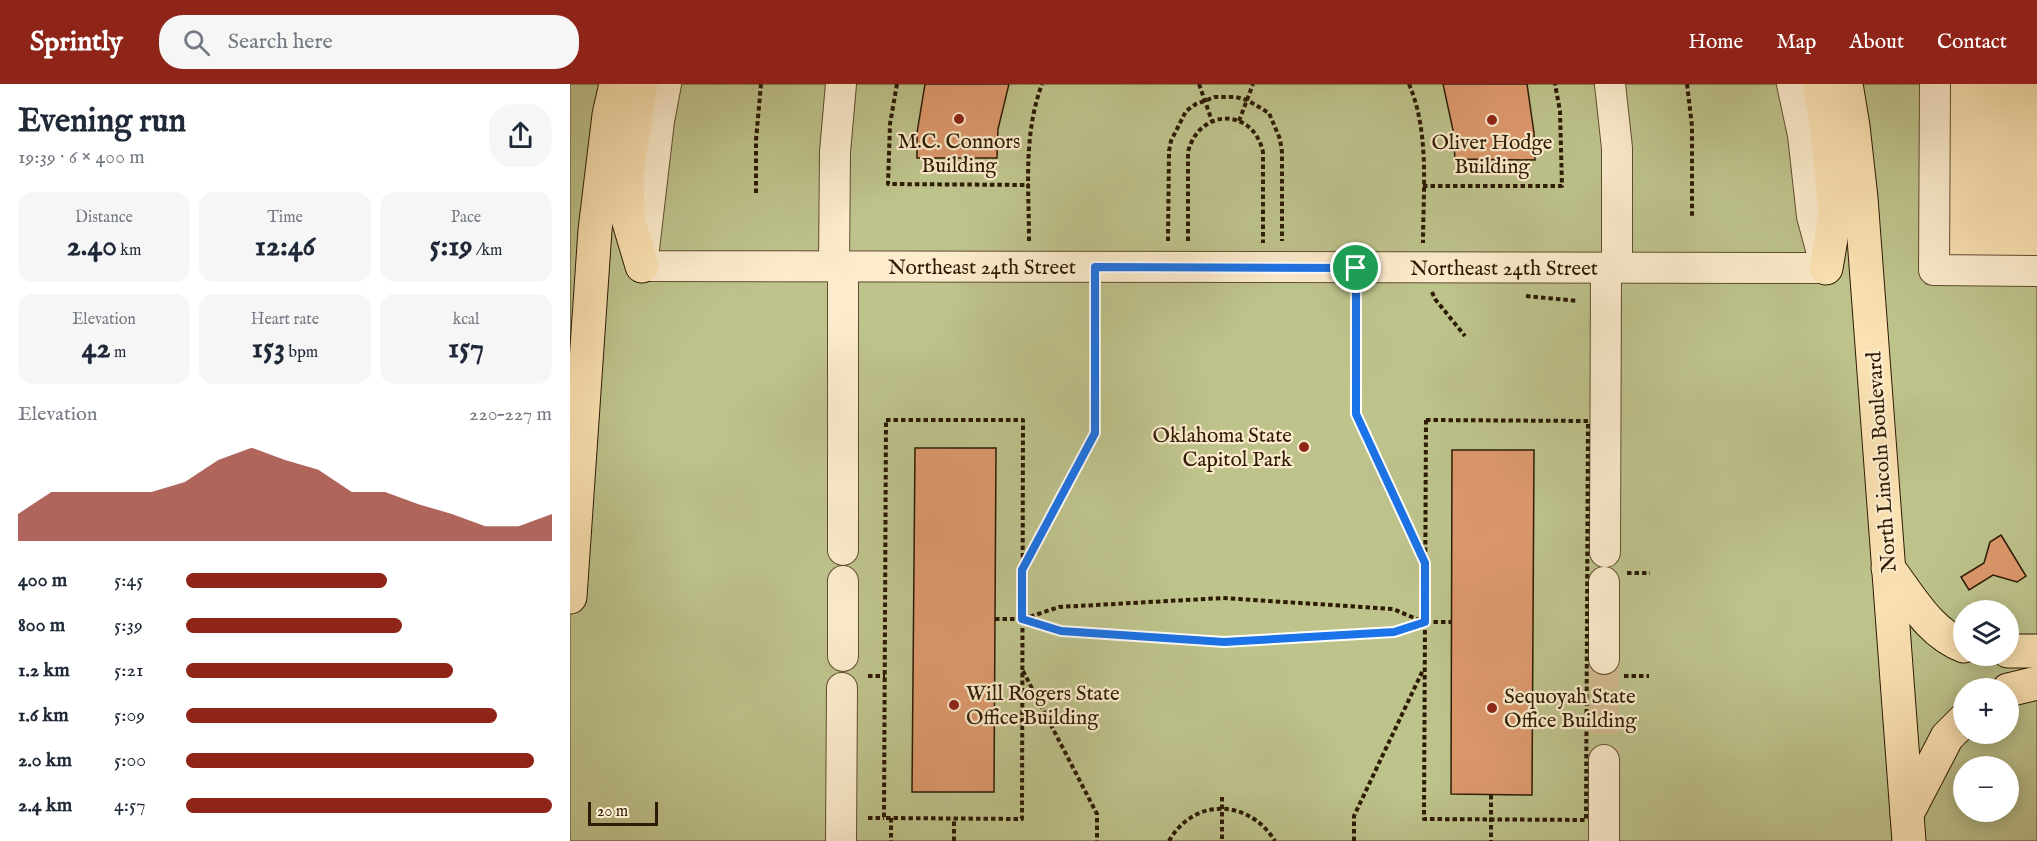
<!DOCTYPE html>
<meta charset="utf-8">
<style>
:root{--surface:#fff;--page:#f6f6f7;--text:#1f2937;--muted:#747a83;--accent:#8f2418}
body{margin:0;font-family:"IM FELL English",serif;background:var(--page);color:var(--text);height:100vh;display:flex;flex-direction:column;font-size:22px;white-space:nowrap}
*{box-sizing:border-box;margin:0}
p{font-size:20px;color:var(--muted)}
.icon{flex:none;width:33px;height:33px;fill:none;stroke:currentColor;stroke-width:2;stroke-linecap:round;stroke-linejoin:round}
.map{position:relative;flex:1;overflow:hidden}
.details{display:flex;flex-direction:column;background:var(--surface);width:570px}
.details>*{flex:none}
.buttons{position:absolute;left:1383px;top:516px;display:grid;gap:12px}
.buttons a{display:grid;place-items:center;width:66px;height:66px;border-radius:50%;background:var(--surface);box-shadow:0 3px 15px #0003;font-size:30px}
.scale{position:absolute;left:18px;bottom:15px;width:70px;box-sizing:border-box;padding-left:6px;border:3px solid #2d1b04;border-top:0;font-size:16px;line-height:21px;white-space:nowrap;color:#2d1b04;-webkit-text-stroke:4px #fceccd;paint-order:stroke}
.pin{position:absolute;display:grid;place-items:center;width:51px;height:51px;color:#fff;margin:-26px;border:3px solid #fff;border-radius:50%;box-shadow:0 2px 6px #0007}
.round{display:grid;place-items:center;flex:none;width:63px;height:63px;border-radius:24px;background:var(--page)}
.overview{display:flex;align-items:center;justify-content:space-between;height:102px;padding:0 18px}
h1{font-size:33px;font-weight:700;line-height:45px}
.metrics{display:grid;grid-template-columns:repeat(3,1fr);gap:9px;height:102px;padding:6px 18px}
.metrics div{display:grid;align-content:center;border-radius:15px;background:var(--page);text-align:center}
.metrics b{font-size:30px;font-weight:700}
.metrics small{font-size:16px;font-weight:400}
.metrics p{font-size:16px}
.chart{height:168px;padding:12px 18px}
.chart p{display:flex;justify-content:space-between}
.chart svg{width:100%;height:108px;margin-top:6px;fill:var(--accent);opacity:.7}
ul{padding:0 18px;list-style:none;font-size:20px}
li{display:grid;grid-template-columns:96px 72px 1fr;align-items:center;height:45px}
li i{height:15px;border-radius:8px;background:var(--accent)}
header{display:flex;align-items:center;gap:36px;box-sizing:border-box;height:84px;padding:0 30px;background:var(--accent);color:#fff}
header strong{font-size:28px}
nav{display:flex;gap:33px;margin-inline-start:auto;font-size:21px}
.search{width:420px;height:54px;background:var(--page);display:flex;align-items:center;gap:15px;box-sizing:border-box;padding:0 21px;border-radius:24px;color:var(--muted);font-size:22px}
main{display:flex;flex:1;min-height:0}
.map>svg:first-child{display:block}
.green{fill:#bec38c;stroke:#766f48;stroke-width:1.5;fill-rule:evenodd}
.building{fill:#dd996d;stroke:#2d1b04;stroke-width:1.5}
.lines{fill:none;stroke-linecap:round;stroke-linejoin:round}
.minor-tunnel{stroke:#d2ba8f;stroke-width:30;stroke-dasharray:30 15;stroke-linecap:butt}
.minor-casing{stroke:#604d30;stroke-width:32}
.major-casing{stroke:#2d1b04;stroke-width:35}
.path{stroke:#2d1b04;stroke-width:4;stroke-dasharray:4.5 3;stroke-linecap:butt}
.minor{stroke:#fceccd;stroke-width:30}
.major{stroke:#fbe2b2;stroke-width:33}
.route-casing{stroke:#fff;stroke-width:12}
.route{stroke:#1a73e8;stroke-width:8}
.poi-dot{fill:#8f2418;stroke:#fceccd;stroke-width:2}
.labels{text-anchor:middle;stroke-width:4.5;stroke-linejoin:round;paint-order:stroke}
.poi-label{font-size:21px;fill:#2d1b04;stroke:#fceccd}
.street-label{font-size:21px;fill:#2d1b04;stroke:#fceccd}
</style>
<header>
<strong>Sprintly</strong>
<div class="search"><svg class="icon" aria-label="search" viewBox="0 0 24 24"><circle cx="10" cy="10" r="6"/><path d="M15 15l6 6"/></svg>Search here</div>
<nav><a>Home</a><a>Map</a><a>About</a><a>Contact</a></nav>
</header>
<main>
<section class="details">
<div class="overview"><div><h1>Evening run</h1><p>19:39 · 6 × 400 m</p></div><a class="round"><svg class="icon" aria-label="share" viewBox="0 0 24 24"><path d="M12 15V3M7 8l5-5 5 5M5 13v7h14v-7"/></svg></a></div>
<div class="metrics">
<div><p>Distance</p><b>2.40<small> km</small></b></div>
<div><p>Time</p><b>12:46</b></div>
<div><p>Pace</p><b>5:19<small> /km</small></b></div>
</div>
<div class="metrics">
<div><p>Elevation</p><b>42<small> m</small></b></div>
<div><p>Heart rate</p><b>153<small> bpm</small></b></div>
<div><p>kcal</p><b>157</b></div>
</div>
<div class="chart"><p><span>Elevation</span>220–227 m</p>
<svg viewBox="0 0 160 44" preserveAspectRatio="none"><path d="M0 44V33L10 24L20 24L30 24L40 24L50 20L60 11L70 6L80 11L90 15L100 24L110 24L120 29L130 33L140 38L150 38L160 33V44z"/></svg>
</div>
<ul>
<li><b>400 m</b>5:45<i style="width:55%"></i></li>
<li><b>800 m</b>5:39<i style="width:59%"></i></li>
<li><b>1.2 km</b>5:21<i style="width:73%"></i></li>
<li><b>1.6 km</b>5:09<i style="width:85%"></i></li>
<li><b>2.0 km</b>5:00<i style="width:95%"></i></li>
<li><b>2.4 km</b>4:57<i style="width:100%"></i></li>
</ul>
</section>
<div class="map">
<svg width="1467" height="757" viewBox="0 0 1467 757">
<rect width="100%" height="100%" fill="#fbe2b2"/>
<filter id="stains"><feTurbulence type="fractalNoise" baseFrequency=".00333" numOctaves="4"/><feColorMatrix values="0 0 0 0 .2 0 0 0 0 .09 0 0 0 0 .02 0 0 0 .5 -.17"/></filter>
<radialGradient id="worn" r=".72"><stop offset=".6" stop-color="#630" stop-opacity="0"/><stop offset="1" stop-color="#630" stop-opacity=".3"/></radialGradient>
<path class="green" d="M0,0h1352v191l4,9h111v557h-1467zM1394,526h44v46h-44zM1394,604h44v46h-44zM1394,682h44v46h-44z"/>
<g class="building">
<path d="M355,0h84l-11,45 -1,29h-80v-25z"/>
<path d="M873,0h84l7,49 1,27 -80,-1 -2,-29z"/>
<path d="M345,364h81l-2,344h-82z"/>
<path d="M882,366h82l-2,345 -81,-1z"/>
<path d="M1431,451l25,41 -9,6 -24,-7 -24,15 -8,-13 23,-14 6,-21z"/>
</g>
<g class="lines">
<path class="minor-tunnel" d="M1034,575v101"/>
<g class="minor-casing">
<g id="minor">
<path d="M96,0l-7,37 -17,145 1184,2 -14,-52 -9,-81 -11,-51"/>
<path d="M1040,0l7,64v120"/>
<path d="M1365,0l-1,186 103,1"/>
<path d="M264,182l1,-114 6,-68"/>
<path d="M273,466v-284"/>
<path d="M1035,468l1,-284"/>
<path d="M273,497v75"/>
<path d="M1034,575v-77"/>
<path d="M271,757l1,-153"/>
<path d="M1034,757v-81"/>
</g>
</g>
<g class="major-casing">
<g id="major">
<path d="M71,0l-14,88 1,47 14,47"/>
<path d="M1249,0l8,45 8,86 -9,53"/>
<path d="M1276,0l7,42 8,72 48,643"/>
<path d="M1318,484c22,28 41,65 76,78"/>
<path d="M0,513l25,-367 14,-115 7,-31"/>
<path d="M1438,567h29"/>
<path d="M1438,606l29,-7"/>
<path d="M1337,730l40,-77 17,-17"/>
</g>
</g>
<g class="path">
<path d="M327,0l-7,40 -2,60 141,1"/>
<path d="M629,0l13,37"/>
<path d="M839,0c21,49 14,108 14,159"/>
<path d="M1117,0l5,42v92"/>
<path d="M669,37l14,-37"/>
<path d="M853,102h139l-2,-75 -5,-27"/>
<path d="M186,109v-53l5,-56"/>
<path d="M459,157c0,-55 -6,-105 13,-157"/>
<path d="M598,157l1,-90 2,-10 15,-30 10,-7 19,-7h21l11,3 22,13 11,26 2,13v89"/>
<path d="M618,157v-89c11,-44 65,-45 75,0v91"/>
<path d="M862,208l3,7 30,37"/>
<path d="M786,209v121l67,145"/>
<path d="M956,212l52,5"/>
<path d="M316,336h137l-1,399 -138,-1z"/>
<path d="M856,336l162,1 -2,399 -162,-1z"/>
<path d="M453,485l72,-136v-141"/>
<path d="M1057,489h23"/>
<path d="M425,535h27l39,12 163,11 170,-10 31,-10h26"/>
<path d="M453,535l36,-12 164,-9 170,11 31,13"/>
<path d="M453,587l74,143v27"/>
<path d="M298,592h17"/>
<path d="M1054,592h25"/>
<path d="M921,711v46"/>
<path d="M652,713v44"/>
<path d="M298,734h16"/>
<path d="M321,734v23"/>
<path d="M384,757v-22"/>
<path d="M599,757c25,-44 80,-42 106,0"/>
<path d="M784,757v-25l69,-146"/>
</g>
<use href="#minor" class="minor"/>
<use href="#major" class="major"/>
</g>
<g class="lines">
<g class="route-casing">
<path id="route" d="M525,183l261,1v146l69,149v59l-31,10 -170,10 -163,-11 -39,-12v-49l73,-137z"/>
</g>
<use href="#route" class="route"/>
</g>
<g class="poi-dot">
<circle cx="389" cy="35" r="6"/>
<circle cx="922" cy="36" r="6"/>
<circle cx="734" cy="363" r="6"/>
<circle cx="384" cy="621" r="6"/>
<circle cx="922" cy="624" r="6"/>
</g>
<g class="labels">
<g class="poi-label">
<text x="389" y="64">M.C. Connors<tspan x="389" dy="24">Building</tspan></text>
<text x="922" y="65">Oliver Hodge<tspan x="922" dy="24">Building</tspan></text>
<text x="722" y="358" text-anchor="end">Oklahoma State<tspan x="722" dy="24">Capitol Park</tspan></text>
<text x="396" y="616" text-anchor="start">Will Rogers State<tspan x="396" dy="24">Office Building</tspan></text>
<text x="934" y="619" text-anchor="start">Sequoyah State<tspan x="934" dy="24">Office Building</tspan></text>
</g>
<g class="street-label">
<text x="412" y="190">Northeast 24th Street</text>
<text x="934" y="191">Northeast 24th Street</text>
<text transform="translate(1311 378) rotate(-94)" y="7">North Lincoln Boulevard</text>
</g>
</g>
<rect width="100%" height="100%" filter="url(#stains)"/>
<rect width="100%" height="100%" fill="url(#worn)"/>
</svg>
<div class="buttons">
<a><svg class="icon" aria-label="layers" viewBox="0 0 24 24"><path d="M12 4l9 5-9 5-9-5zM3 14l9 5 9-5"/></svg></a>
<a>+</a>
<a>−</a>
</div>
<div class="scale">20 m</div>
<div class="pin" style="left:786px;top:184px;background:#1e9e55"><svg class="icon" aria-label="arrive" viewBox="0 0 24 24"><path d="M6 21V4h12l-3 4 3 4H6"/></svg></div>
</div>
</main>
